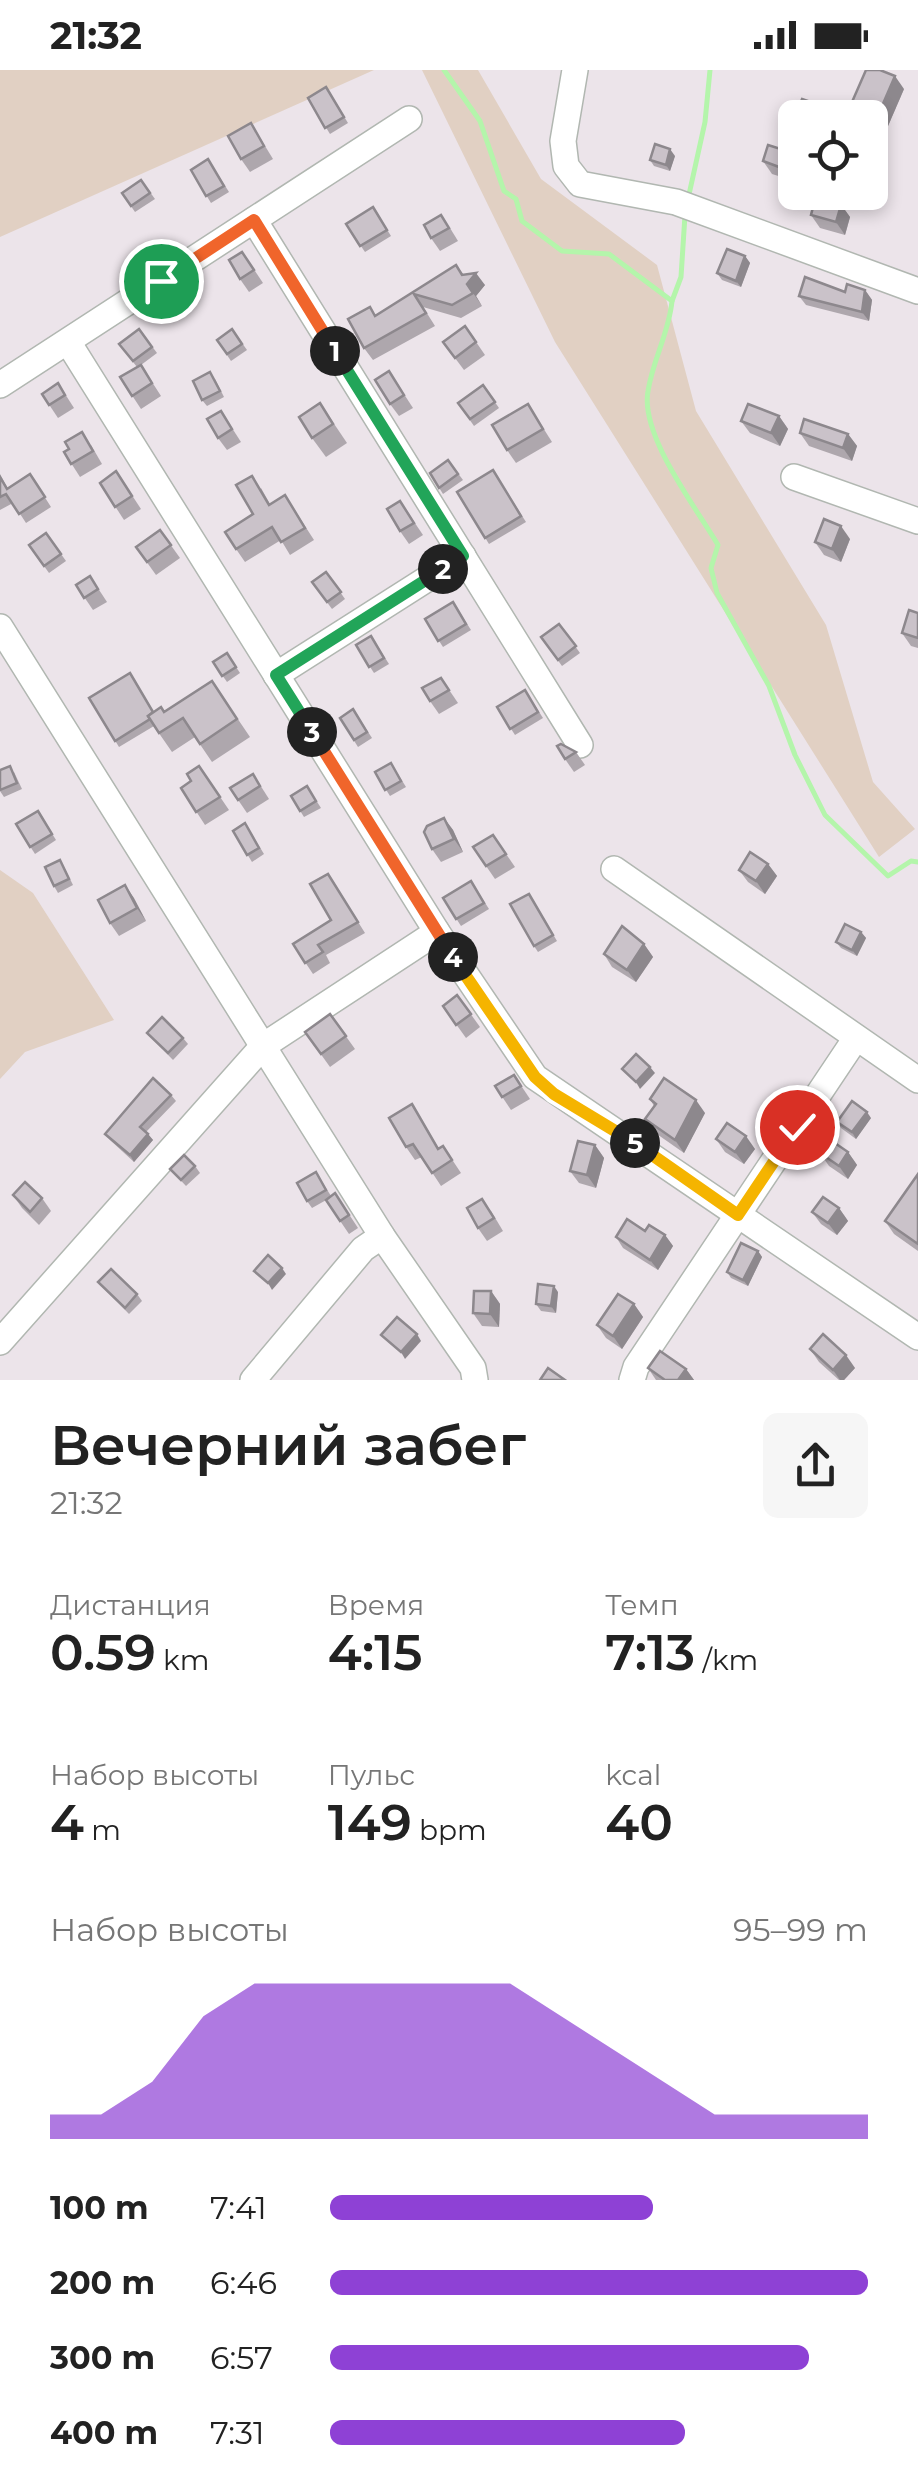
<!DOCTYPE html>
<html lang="ru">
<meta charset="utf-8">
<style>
:root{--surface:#fff;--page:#f6f6f6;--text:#222;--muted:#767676;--accent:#8e41d5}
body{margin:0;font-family:Montserrat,sans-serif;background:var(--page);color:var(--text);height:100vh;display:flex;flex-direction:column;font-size:38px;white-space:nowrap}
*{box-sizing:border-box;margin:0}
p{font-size:32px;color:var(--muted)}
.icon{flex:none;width:55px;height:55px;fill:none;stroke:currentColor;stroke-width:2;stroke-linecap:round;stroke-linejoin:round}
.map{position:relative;height:1310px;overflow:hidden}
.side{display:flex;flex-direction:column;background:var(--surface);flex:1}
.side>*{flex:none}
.fabs{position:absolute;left:778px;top:30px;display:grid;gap:20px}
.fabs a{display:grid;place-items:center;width:110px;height:110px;border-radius:15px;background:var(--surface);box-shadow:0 5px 15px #0003;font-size:50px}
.pin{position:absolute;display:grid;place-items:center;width:85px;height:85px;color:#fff;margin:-42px;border:5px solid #fff;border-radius:50%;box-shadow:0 2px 10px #0007}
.km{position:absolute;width:50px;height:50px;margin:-25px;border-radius:50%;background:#222;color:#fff;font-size:28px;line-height:50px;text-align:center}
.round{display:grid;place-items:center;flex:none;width:105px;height:105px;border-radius:15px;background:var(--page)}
.summary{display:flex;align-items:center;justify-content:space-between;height:170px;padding:0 50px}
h1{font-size:55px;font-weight:600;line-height:75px}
.figures{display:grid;grid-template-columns:repeat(3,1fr);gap:15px;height:170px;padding:10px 50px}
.figures div{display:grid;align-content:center}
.figures b{font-size:50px;font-weight:600}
.figures small{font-size:28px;font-weight:400}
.figures p{font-size:28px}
.chart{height:280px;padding:20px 50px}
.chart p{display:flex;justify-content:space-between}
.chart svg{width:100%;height:180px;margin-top:10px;fill:var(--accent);opacity:.7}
ul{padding:0 50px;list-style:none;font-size:32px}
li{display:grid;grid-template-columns:160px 120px 1fr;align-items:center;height:75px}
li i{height:25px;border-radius:12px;background:var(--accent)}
.status{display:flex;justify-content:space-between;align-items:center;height:70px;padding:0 50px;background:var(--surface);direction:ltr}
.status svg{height:28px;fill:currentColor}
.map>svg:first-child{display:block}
.green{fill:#e1d0c3}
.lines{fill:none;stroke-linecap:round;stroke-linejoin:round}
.stream{stroke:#b4f5ab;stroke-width:5}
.minor-casing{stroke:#b1b7b1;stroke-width:28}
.minor{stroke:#fff;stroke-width:25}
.wall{fill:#aea7ad}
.shaded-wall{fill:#8d888d}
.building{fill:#cac2c9;stroke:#8d888d;stroke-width:2.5}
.split-1-casing{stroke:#fff;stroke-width:20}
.split-2-casing{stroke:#fff;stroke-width:20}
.split-3-casing{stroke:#fff;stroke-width:20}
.split-4-casing{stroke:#fff;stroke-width:20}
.split-5-casing{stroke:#fff;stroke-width:20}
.split-6-casing{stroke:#fff;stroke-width:20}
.split-1{stroke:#f0652b;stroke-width:12}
.split-2{stroke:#22a559;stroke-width:12}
.split-3{stroke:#22a559;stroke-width:12}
.split-4{stroke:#f0652b;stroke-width:12}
.split-5{stroke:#f5b400;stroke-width:12}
.split-6{stroke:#f5b400;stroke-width:12}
</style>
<div class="status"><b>21:32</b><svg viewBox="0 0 49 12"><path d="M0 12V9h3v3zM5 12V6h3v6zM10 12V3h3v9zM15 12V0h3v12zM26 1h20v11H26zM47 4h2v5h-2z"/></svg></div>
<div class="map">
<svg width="918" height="1310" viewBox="0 0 918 1310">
<rect width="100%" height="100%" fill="#ece4ea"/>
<g class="green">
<path d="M0,0h374l-374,167z"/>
<path d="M422,0h56l63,109 116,86 39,146 130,214 47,157 42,47 -36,28 -324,-515z"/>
<path d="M0,800l33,23 81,127 -89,32 -25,27z"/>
</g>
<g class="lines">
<g class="stream">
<path d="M444,0l36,51 24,70 12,8 6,22 40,30 47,3 63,47c-3,32 -19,58 -24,90 -8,44 47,115 70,154l-7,23 6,25 52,93 26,69 30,60 63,61 23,-15 7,1"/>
<path d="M688,129l17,-77 5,-52"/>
<path d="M672,231l9,-24 4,-62"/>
</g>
<g class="minor-casing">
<g id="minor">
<path d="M575,0l-12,71 3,25 14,18 96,18 242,89"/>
<path d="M254,150l326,525"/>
<path d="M68,272l369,590 98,145 383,260"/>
<path d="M0,315l409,-266"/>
<path d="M794,407l124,44"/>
<path d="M0,557l382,609 91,132 2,12"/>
<path d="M276,605l187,-119"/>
<path d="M614,799l304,211"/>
<path d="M0,1272l263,-296 174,-114"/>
<path d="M253,1310l110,-131 19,-13"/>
<path d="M632,1310l4,-13 220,-329"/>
</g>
</g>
<use href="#minor" class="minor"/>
</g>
<g class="wall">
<path d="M326,17l22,36 -18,11 -22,-36z"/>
<path d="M904,19l-16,37 -27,-11 -9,-13z"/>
<path d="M251,53l22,36 -23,13 -9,-13z"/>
<path d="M784,80l9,13 -5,16 -16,-5 -9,-13z"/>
<path d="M675,86l-5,15 -16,-5 -4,-6z"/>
<path d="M208,89l21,33 -18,11 -20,-33z"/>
<path d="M141,110l14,19 -20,13 -13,-19z"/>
<path d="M834,125l16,22 -5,18 -25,-7 -9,-13z"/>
<path d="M373,137l18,29 -26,16 -19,-28z"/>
<path d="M450,158l8,13 -18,10 -9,-13z"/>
<path d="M745,186l5,7 -9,24 -19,-7 -5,-7z"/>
<path d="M251,195l12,18 -14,9 -9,-13z"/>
<path d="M456,195l8,10 21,10 -9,11 6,10 -21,12 -38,-11 12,19 -62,34 -9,-12 12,-33z"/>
<path d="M865,220l7,10 -3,21 -63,-16 -7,-9z"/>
<path d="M465,256l20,29 -21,15 -21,-28z"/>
<path d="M139,259l18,24 -16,12 20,31 -20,13 -21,-32 17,-10 -18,-23z"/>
<path d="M232,259l15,21 -16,11 -14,-21z"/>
<path d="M389,301l24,37 -14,8 -9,-12z"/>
<path d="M215,309l9,18 -17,9 -5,-6z"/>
<path d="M58,313l16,25 -16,10 -16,-24z"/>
<path d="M483,315l16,23 -25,18 -16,-23z"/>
<path d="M320,333l27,40 -21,14 -14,-19z"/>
<path d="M528,334l24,38 -36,21 -9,-13z"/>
<path d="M221,341l20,31 -14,8 -9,-12z"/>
<path d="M779,346l9,13 -8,17 -30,-13 -9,-12z"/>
<path d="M800,363l48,1 9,12 -5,15 -43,-15z"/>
<path d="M91,375l11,19 -22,13 -16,-25z"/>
<path d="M448,390l15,20 -20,14 -13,-21z"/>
<path d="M493,400l33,52 -37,22 -32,-52z"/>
<path d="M116,401l25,38 -17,11 -24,-37z"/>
<path d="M0,404l8,15 22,-15 21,33 -25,16 -13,-20 -13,7z"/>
<path d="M261,418l9,16 15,-9 29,45 -24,15 -9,-15 -36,22 -9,-13 17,-35z"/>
<path d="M400,431l23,34 -14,9 -9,-13z"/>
<path d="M160,460l20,28 -24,17 -20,-28z"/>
<path d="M46,463l20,28 -17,12 -20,-28z"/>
<path d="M850,469l-9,23 -17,-7 -9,-13z"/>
<path d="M326,502l19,27 -13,10 -20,-27z"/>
<path d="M90,506l17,26 -14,8 -17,-25z"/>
<path d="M453,532l18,28 -28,17 -18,-28z"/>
<path d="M918,543v35l-7,-2 -9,-13z"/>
<path d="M559,554l21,29 -18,13 -21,-29z"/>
<path d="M371,566l18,28 -15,9 -18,-28z"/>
<path d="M227,583l13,20 -13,9 -14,-20z"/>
<path d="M441,608l17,25 -19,11 -9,-13z"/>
<path d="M212,611l38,56 -38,25 -17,-25 -23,15 -18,-26 -35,21 -30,-49 65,14h10z"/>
<path d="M525,620l18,28 -28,17 -18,-28z"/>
<path d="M353,639l19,29 -14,9 -18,-29z"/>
<path d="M576,682l9,13 -11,7 -9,-13z"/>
<path d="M391,693l15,24 -16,9 -15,-24z"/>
<path d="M199,696l30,44 -24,15 -24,-37 10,-7z"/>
<path d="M14,702l8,17 -18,8 -4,-6z"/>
<path d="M253,704l16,25 -22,14 -17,-25z"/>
<path d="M307,716l14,22 -17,9 -13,-21z"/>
<path d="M38,741l18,29 -21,14 -19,-30z"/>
<path d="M444,748l9,12 10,22 -22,10 -9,-13z"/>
<path d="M245,753l19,31 -12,8 -19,-31z"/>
<path d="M493,765l22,32 -20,12 -22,-32z"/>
<path d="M768,794l9,12 -12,18 -17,-12 -9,-12z"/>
<path d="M64,797l9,18 -15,8 -4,-7z"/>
<path d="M328,804l37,59 -39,22 4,8 -17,11 -20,-30 38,-24z"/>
<path d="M471,811l18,28 -28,17 -18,-28z"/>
<path d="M125,815l21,36 -27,15 -9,-13z"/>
<path d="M529,824l28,47 -19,11 -4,-6z"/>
<path d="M861,862l5,6 -9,18 -16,-8 -5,-6z"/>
<path d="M644,874l9,13 -17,25 -24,-15 -8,-13z"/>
<path d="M457,925l23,32 -14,11 -23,-32z"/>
<path d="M330,944l25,35 -25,18 -25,-35z"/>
<path d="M147,963l36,5 5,6 -15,16z"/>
<path d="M514,1005l16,24 -19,11 -16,-24z"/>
<path d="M171,1025l5,6 -30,31 7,8 -19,22 -24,-22 -5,-6z"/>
<path d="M650,1029l55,14 -21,40 -30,-21 -9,-13 9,-13z"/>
<path d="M412,1034l27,45 4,-3 18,27 -20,13 -19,-29 -7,3 -9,-13z"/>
<path d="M871,1048l-15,21 -15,-11 -4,-6z"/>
<path d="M716,1069l39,10 -11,15 -19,-12z"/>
<path d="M595,1075l9,13 -8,30 -17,-5 -9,-12z"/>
<path d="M848,1082l9,13 -9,14 -19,-13 -9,-13z"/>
<path d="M195,1096l5,7 -14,13 -16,-17z"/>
<path d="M316,1102l15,24 4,-3 23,35 -9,6 -23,-34 2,-1 -16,9 -5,-7z"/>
<path d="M918,1104v77l-24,-17 -9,-13z"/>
<path d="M13,1125l29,3 9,13 -12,14 -17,-17z"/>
<path d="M839,1138l9,13 -11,14 -16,-11 -9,-12z"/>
<path d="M491,1141l12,20 -16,10 -9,-13z"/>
<path d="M645,1161l20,4 8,11 -15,24 -35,-22 -7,-11z"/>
<path d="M758,1181l4,6 -14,29 -17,-8 -4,-6z"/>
<path d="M98,1212l39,12 5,7 -13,13z"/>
<path d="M491,1221l9,13 -1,23 -17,-1 -9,-13z"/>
<path d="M558,1222l-2,21 -15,-2 -5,-7z"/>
<path d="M634,1234l9,13 -21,32 -16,-11 -9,-13z"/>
<path d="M810,1279l45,19 -11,12h-5l-20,-18z"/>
<path d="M648,1298l38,1 8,11h-38z"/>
</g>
<g class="shaded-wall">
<path d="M895,6l9,13 -16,37 -9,-13z"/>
<path d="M670,79l5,7 -5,15 -4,-6z"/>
<path d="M784,80l9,13 -5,16 -9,-12z"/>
<path d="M834,125l16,22 -5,18 -9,-13 -4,-20z"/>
<path d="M745,186l5,7 -9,24 -5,-6z"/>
<path d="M476,203l9,12 -9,11 6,10 -15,-22z"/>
<path d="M865,220l7,10 -3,21 -7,-9z"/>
<path d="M779,346l9,13 -8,17 -9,-13z"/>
<path d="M848,364l9,12 -5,15 -9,-13z"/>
<path d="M841,456l9,13 -9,23 -9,-13z"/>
<path d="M444,748l9,12 10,22 -9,-13z"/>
<path d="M768,794l9,12 -12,18 -9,-13z"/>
<path d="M125,815l9,13 12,23 -9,-13z"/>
<path d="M861,862l5,6 -9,18 -5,-6z"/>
<path d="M644,874l9,13 -17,25 -9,-12z"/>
<path d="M650,997l5,6 -15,16 -4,-7z"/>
<path d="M696,1030l9,13 -21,40 -9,-13z"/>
<path d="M867,1042l4,6 -15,21 -4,-7z"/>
<path d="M148,1064l5,6 -19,22 -4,-7z"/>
<path d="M746,1066l9,13 -11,15 -9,-12z"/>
<path d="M595,1075l9,13 -8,30 -9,-13z"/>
<path d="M848,1082l9,13 -9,14 -9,-13z"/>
<path d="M839,1138l9,13 -11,14 -9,-12z"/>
<path d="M665,1165l8,11 -15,24 -8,-10z"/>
<path d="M758,1181l4,6 -14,29 -5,-6z"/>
<path d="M282,1198l4,6 -14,16 -4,-7z"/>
<path d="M554,1216l4,6 -2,21 -5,-7z"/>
<path d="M491,1221l9,13 -1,23 -9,-13z"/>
<path d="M634,1234l9,13 -21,32 -9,-13z"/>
<path d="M417,1264l4,7 -16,18 -4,-7z"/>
<path d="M846,1285l9,13 -11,12h-4l-7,-10z"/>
<path d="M686,1299l8,11h-16z"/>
</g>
<g class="building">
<path d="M866,0h14l15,6 -16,37 -27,-11z"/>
<path d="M326,17l18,30 -19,11 -17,-30z"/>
<path d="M802,29l29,10 -3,9h-33z"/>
<path d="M251,53l13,23 -23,13 -13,-23z"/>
<path d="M655,74l15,5 -4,16 -16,-5z"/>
<path d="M768,75l16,5 -5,17 -16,-6z"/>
<path d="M208,89l16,27 -18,10 -15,-26z"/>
<path d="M141,110l9,13 -19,13 -9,-13z"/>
<path d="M817,122h9l8,3 -2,7 9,3 -5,17 -25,-7z"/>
<path d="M373,137l14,23 -27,16 -14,-22z"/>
<path d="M441,145l8,13 -18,10 -7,-13z"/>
<path d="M727,179l18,7 -9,25 -19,-8z"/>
<path d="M242,182l12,18 -14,9 -11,-19z"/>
<path d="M456,195l6,10 14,-2 -9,11 6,9 -21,12 -38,-11 12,19 -62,35 -16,-29 22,-12 5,9z"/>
<path d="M805,207l40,15 2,-8 18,6 -3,22 -63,-16z"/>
<path d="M465,256l11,16 -21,16 -12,-16z"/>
<path d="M139,259l13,18 -19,14 -14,-17z"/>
<path d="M232,259l10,15 -15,10 -10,-14z"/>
<path d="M141,295l11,18 -20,13 -12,-19z"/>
<path d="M389,301l15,24 -14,9 -15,-24z"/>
<path d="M210,302l10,19 -18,9 -9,-19z"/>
<path d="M58,313l7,12 -16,10 -7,-11z"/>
<path d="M483,315l12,17 -25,17 -12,-16z"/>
<path d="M320,333l13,21 -21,14 -13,-21z"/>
<path d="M528,334l15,25 -36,21 -15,-25z"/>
<path d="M748,334l31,12 -8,17 -30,-12z"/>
<path d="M221,341l11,18 -14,9 -11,-19z"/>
<path d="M804,349l44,15 -5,14 -43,-15z"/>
<path d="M82,362l11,19 -22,13 -7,-12 5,-3 -4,-7z"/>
<path d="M448,390l10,14 -19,14 -9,-15z"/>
<path d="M493,400l28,46 -36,22 -28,-46z"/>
<path d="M116,401l16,25 -17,11 -15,-24z"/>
<path d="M30,404l15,23 -26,17 -13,-20 -6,3v-20l7,12z"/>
<path d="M252,406l17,29 16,-10 20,33 -24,14 -9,-15 -36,22 -11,-17 28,-18 -17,-29z"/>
<path d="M400,431l14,22 -14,8 -13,-22z"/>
<path d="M824,449l17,7 -9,23 -17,-7z"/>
<path d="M160,460l11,15 -24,17 -11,-15z"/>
<path d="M46,463l15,21 -17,12 -15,-21z"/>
<path d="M326,502l15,20 -14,10 -15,-20z"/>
<path d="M90,506l8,13 -14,9 -8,-13z"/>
<path d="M453,532l13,22 -28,17 -13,-22z"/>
<path d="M909,540l9,3v25l-16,-5z"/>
<path d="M559,554l17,22 -18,14 -17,-23z"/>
<path d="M371,566l13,22 -15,9 -13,-22z"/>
<path d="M227,583l9,14 -14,9 -9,-14z"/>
<path d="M130,603l23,39 -5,4 2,3 -35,22 -26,-43z"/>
<path d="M441,608l8,12 -19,11 -8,-13z"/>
<path d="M212,611l25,38 -37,25 -17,-26 -24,15 -11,-17 13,-9 3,5z"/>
<path d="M525,620l13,22 -28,17 -13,-22z"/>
<path d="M353,639l14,23 -13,8 -14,-22z"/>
<path d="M561,674l15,8 -11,7 -8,-13z"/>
<path d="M391,693l10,18 -16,9 -10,-18z"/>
<path d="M10,696l7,17 -17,7v-20z"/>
<path d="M199,696l21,31 -24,15 -15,-24 10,-7 -4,-7z"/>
<path d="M253,704l7,12 -22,14 -8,-12z"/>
<path d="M307,716l9,15 -16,10 -9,-15z"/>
<path d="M38,741l14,23 -22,13 -14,-23z"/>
<path d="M444,748l10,21 -22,10 -8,-17 3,-6z"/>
<path d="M245,753l14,25 -12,7 -14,-24z"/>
<path d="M493,765l13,19 -20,12 -13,-19z"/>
<path d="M750,782l18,12 -12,17 -17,-11z"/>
<path d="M60,790l9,19 -15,7 -9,-19z"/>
<path d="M328,804l30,48 -40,23 5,7 -18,11 -12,-19 38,-24 -21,-36z"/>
<path d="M471,811l13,22 -28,16 -13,-21z"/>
<path d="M125,815l12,23 -27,15 -12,-23z"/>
<path d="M529,824l24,41 -19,11 -24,-42z"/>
<path d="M845,854l16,8 -9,18 -16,-8z"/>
<path d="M622,856l22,18 -17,26 -23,-16z"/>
<path d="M457,925l14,19 -15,11 -13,-19z"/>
<path d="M330,944l16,22 -25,18 -16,-22z"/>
<path d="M162,947l21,21 -15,15 -21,-20z"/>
<path d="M636,984l14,13 -14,15 -14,-13z"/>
<path d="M514,1005l7,11 -19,11 -7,-11z"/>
<path d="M153,1008l18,17 -31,32 8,7 -18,21 -25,-21z"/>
<path d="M664,1008l32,22 -21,40 -30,-21 11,-15 -6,-5z"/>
<path d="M852,1031l15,11 -15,20 -15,-10z"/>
<path d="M412,1034l26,45 5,-3 9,14 -20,13 -19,-29 -7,3 -17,-29z"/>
<path d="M727,1053l19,13 -11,16 -19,-13z"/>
<path d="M829,1069l19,13 -9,14 -19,-13z"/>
<path d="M578,1071l17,4 -8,30 -17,-4z"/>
<path d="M184,1085l11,11 -14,14 -11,-11z"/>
<path d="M316,1102l10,18 -19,11 -10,-18z"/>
<path d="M918,1104v70l-33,-23z"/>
<path d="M25,1112l17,16 -12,14 -17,-17z"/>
<path d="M335,1123l14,22 -9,6 -14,-21z"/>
<path d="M823,1127l16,11 -11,15 -16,-11z"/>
<path d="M482,1129l12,19 -16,10 -11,-20z"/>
<path d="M627,1149l18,12 4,-6 16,10 -15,25 -34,-23z"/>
<path d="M741,1173l17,8 -15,29 -16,-8z"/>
<path d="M268,1185l14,13 -14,15 -14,-12z"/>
<path d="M111,1199l26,25 -12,14 -27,-26z"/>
<path d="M538,1214l16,2 -3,20 -15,-2z"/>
<path d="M474,1221h17l-1,23 -17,-1z"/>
<path d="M618,1224l16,10 -21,32 -16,-11z"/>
<path d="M397,1247l20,17 -16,18 -20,-17z"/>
<path d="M823,1264l23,21 -13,15 -23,-21z"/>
<path d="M660,1281l26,18 -8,11h-13l-17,-12z"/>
<path d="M548,1298l17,12h-25z"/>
</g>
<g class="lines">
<g class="split-1-casing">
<path id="split-1" d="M161,211l93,-61 81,131"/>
</g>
<g class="split-2-casing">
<path id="split-2" d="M335,281l128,205 -20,13"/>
</g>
<g class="split-3-casing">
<path id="split-3" d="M312,662l-36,-57 167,-106"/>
</g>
<g class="split-4-casing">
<path id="split-4" d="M312,662l141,225"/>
</g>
<g class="split-5-casing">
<path id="split-5" d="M453,887l82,120 19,17 81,49"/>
</g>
<g class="split-6-casing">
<path id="split-6" d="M635,1073l103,72 59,-88"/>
</g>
<use href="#split-1" class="split-1"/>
<use href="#split-2" class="split-2"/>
<use href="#split-3" class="split-3"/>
<use href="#split-4" class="split-4"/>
<use href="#split-5" class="split-5"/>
<use href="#split-6" class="split-6"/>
</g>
</svg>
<div class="fabs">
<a><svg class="icon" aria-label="locate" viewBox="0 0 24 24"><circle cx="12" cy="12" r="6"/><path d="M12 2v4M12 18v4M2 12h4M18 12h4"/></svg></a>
</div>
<div class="pin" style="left:161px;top:211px;background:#1e9e55"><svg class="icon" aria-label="arrive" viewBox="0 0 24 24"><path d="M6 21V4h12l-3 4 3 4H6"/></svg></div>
<div class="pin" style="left:797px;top:1057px;background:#d93025"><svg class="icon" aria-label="check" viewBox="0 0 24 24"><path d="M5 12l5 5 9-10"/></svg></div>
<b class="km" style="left:335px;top:281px">1</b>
<b class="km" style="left:443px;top:499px">2</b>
<b class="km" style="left:312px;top:662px">3</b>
<b class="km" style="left:453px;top:887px">4</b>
<b class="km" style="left:635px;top:1073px">5</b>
</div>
<section class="side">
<div class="summary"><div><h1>Вечерний забег</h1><p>21:32</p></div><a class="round"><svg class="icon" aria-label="share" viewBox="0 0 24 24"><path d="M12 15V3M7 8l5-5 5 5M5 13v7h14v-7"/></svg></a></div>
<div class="figures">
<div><p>Дистанция</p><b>0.59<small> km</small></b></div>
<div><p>Время</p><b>4:15</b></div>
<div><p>Темп</p><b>7:13<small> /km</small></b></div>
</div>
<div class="figures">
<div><p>Набор высоты</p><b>4<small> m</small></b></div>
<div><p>Пульс</p><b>149<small> bpm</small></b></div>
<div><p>kcal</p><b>40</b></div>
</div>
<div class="chart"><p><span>Набор высоты</span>95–99 m</p>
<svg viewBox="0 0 160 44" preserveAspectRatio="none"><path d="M0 44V38L10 38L20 30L30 14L40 6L50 6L60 6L70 6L80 6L90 6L100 14L110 22L120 30L130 38L140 38L150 38L160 38V44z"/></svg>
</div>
<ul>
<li><b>100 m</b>7:41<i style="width:60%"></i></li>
<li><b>200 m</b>6:46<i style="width:100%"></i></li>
<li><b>300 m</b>6:57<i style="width:89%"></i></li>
<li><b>400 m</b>7:31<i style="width:66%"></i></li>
</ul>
</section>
